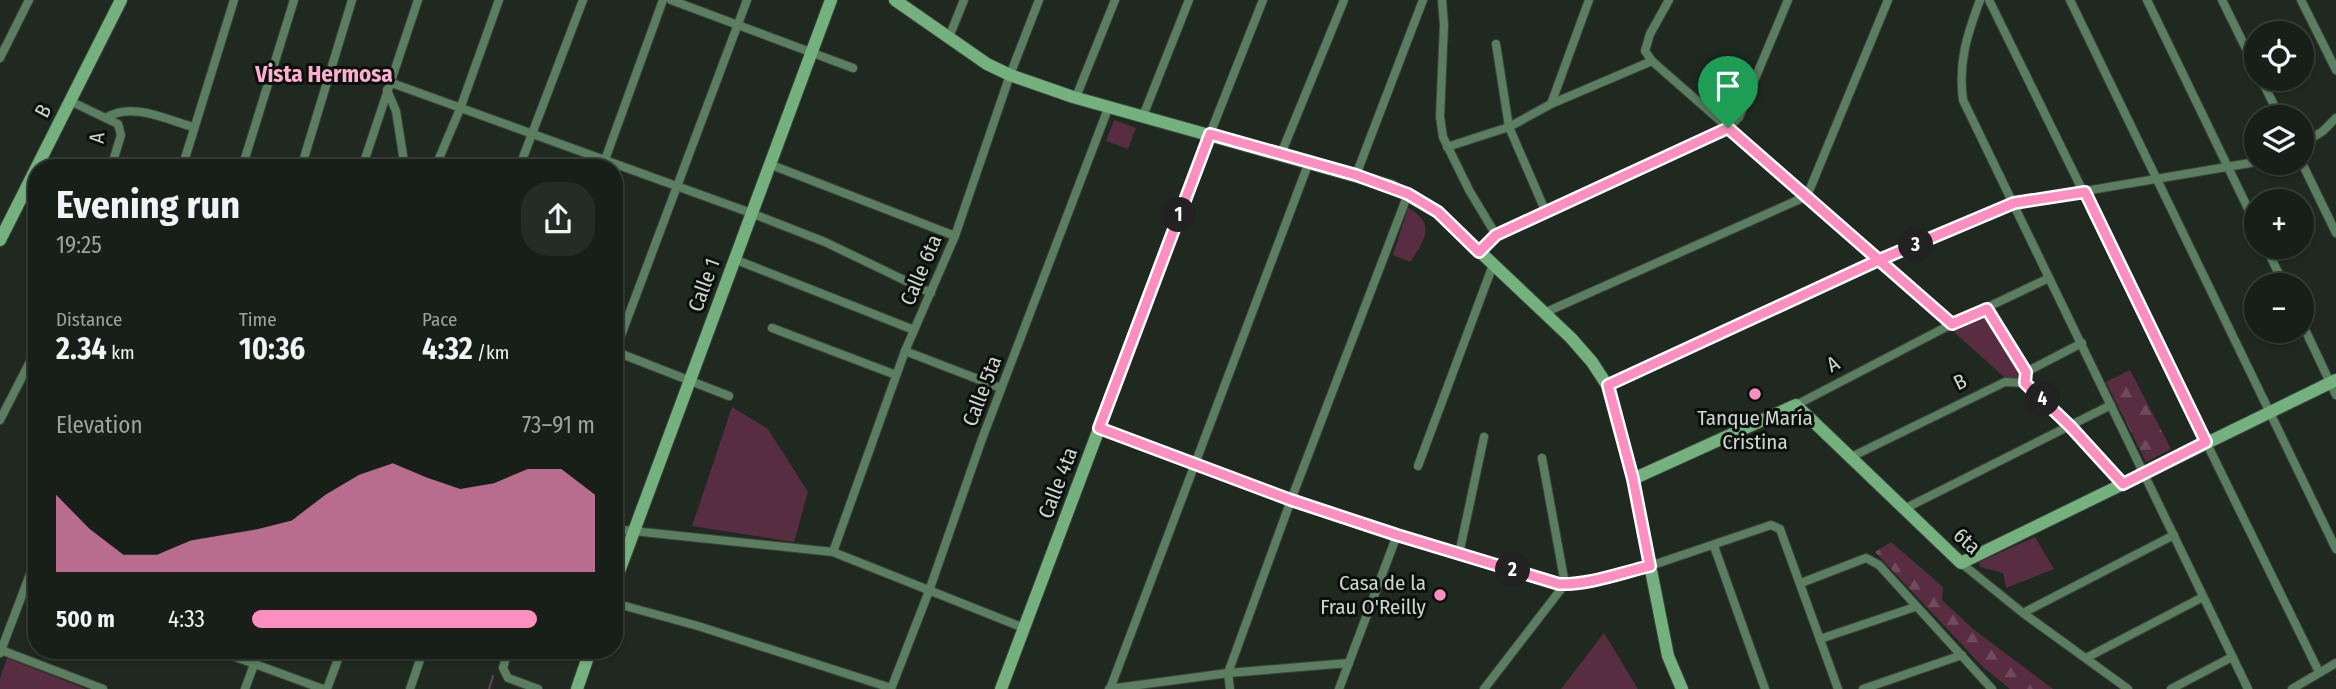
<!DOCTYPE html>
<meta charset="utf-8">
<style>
:root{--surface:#171f18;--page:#242c25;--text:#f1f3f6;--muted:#9ea2a2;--line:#363d37;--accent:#fd8ec0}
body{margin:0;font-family:"Fira Sans Condensed",sans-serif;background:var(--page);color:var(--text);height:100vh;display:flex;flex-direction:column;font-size:26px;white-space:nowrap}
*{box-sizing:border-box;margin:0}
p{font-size:23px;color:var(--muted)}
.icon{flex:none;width:38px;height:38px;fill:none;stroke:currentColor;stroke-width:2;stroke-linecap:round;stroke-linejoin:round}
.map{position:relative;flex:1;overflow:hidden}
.details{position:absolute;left:28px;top:159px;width:595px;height:500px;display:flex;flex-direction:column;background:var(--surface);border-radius:28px;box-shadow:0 2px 5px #0004,0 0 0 2px var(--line)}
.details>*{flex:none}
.controls{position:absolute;left:2244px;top:21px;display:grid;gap:14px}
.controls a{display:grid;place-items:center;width:70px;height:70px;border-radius:50%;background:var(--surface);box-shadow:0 2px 5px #0004,0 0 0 2px var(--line);font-size:35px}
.pin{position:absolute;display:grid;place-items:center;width:60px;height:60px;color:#fff;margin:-72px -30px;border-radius:50% 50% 50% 0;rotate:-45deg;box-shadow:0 0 7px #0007}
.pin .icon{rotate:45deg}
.km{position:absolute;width:35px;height:35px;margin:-18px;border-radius:50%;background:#222;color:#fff;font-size:19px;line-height:35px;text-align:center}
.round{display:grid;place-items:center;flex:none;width:74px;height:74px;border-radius:28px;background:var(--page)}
.head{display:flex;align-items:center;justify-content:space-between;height:119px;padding:0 28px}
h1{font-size:38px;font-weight:700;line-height:52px}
.stats{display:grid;grid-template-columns:repeat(3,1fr);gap:10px;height:119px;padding:7px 28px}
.stats div{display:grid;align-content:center}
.stats b{font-size:30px;font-weight:700}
.stats small{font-size:19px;font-weight:400}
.stats p{font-size:19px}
.chart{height:196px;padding:14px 28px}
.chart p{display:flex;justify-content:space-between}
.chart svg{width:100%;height:126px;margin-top:7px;fill:var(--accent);opacity:.7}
ul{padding:0 28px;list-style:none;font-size:23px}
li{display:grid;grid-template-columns:112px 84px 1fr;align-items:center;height:52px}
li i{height:18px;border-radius:9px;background:var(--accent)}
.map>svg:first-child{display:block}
.grass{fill:#592d41}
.forest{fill:url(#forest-firs)}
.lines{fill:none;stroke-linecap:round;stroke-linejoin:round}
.stream{stroke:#5c404d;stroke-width:2.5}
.street-casing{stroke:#3b453c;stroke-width:10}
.secondary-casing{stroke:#3b453c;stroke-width:14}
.street{stroke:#5a7e5f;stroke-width:8}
.secondary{stroke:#75b17e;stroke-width:12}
.route-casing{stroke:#fff;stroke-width:14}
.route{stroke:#fd8ec0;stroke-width:9}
.poi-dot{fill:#fd8ec0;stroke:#0c100d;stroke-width:2.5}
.labels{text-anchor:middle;stroke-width:6;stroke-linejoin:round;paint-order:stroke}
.street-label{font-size:21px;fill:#cfd5d0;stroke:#0c100d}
.poi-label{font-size:21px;fill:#cfd5d0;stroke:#0c100d}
.neighbourhood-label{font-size:23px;font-weight:bold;fill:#feafd0;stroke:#0c100d}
</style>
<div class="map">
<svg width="2336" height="689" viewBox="0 0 2336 689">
<defs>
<pattern id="forest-firs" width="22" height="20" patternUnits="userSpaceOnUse" patternTransform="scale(1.75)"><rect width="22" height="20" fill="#592d41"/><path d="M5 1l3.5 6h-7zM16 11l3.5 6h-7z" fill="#704b5b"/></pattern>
</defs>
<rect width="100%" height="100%" fill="#1f2920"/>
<g class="grass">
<path d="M1114,120l22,8 -8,21 -22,-8z"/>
<path d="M1408,208c29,15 16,34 2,54l-17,-7z"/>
<path d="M1973,318h13l37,57 -3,5 -16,-3 -51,-46v-4z"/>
<path d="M732,407l36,22 40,63 -14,50 -102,-16z"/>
<path d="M2035,537l19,32 -48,19 -3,-15 -23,-6 -1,-5z"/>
<path d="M1604,633l34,56h-77z"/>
<path d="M7,658l79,31h-86v-10z"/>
</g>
<g class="forest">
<path d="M2130,370l41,79 -25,13 -40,-80z"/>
<path d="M1891,542l52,45 -1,13 31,29 80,60h-43l-28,-23 -107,-114z"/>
</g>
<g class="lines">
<path class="stream" d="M489,689l4,-13"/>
<g class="street-casing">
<g id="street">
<path d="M671,0l182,68"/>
<path d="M1442,0l2,25 -4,92 3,20 26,53 27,45"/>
<path d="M1669,0l-19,34 -5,17 7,10 300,263"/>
<path d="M1980,0c-13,35 -22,62 -17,100l285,589"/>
<path d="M1989,0l330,672"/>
<path d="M2070,0l266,549"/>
<path d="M2147,0l109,225"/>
<path d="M2222,0l34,69"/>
<path d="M2301,0l35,70"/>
<path d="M949,37l15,-37"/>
<path d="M1496,44l13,83 36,83"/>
<path d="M0,58l29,-58"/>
<path d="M2261,79l19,38"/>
<path d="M389,82l362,131 74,29 106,51"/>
<path d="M387,90l9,21 9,57"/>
<path d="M1076,97l39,-97"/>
<path d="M70,101l48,23 3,11 -10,33"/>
<path d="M1551,104l38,-104"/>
<path d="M1143,116l46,-116"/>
<path d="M106,118c24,-17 62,2 87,9"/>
<path d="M1210,134l53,-134"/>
<path d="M2301,145l22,-14 13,-13"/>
<path d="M1447,147l62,-20 42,-23 101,-43"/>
<path d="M1281,154l63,-154"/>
<path d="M2301,161l35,72"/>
<path d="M769,164l186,72"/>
<path d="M182,168l52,-168"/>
<path d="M242,168l52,-168"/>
<path d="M301,168l51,-168"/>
<path d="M362,168l56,-168"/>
<path d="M435,168l25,-59 39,-109"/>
<path d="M519,168l64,-168"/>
<path d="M602,168l61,-168"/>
<path d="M1356,175l67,-175"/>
<path d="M2266,247l18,38"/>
<path d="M1479,252l17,-17 232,-107 11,-11 49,-117"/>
<path d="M734,259l180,71"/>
<path d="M1988,309l38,63"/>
<path d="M1544,313l263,-117 81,-196"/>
<path d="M2301,321l35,74"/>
<path d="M772,328l124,47"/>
<path d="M614,351l115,45"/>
<path d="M905,351l96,37"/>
<path d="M614,354l133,-354"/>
<path d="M2025,383l45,43 53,58"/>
<path d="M1607,385l272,-125 135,-57 242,-41"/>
<path d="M1796,405l156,-81 97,-46"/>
<path d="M0,420l37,-72"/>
<path d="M1099,428l192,72 106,35 162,49h18l73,-18 121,-41 9,4 58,160"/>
<path d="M1849,458l156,-76 20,1 1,-11 56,-29"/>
<path d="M1418,466l75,-201"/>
<path d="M1904,509l207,-104"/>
<path d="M614,529l219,23 191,76"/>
<path d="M1714,546l51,143"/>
<path d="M833,552l72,-201 50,-115 55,-161 29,-75"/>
<path d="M1459,554l25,-117"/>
<path d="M1961,563l62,50 105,76"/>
<path d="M1801,583l65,-25 13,7 113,124"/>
<path d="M614,603l84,23 193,62"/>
<path d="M2023,613l151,-78"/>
<path d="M1820,639l95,-32"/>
<path d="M1,650l102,39"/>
<path d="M219,651l104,38"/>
<path d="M508,651l-5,17 5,10 30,11"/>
<path d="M0,653l37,-97"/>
<path d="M2086,658l117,-61"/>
<path d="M245,689l14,-38"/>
<path d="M327,689l14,-38"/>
<path d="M410,689l13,-38"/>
<path d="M891,689l38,-98 53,-152 127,-333"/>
<path d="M1109,689l119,-16 121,-10"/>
<path d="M1110,689l199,-527"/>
<path d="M1230,689l-2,-16 63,-173 117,-306"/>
<path d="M1339,689l58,-154"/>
<path d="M1484,689l81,-105 -23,-126"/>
<path d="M1863,689l99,-34"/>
<path d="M2171,689l61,-32"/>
<path d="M2292,689l44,-26"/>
</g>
</g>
<g class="secondary-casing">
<g id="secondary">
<path d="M895,0l92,64 23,11 63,22 318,89 47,26 133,126 21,24 15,23 26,94 35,177 14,33"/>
<path d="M0,240l121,-240"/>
<path d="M1633,479l163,-74 165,158 375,-183"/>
<path d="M614,585l217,-585"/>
<path d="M577,689l13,-38"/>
<path d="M1001,689l209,-555"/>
</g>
</g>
<use href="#street" class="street"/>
<use href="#secondary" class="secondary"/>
</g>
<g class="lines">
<g class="route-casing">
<path id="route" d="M1728,128l-232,107 -17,17 -41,-40 -30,-18 -52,-19 -146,-41 -111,294 192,72 106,35 162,49c30,1 61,-11 91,-18l-17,-87 -25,-94 271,-125 135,-57 71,-11 121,250 -83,42 -53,-58 -45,-43 1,-11 -39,-63 -35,15c-75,-65 -149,-131 -224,-196"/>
</g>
<use href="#route" class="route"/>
</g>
<g class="poi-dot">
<circle cx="1755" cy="394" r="7"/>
<circle cx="1440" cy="595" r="7"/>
</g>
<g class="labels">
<g class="street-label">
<text transform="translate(43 111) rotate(-63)" y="7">B</text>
<text transform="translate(97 138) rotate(-85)" y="7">A</text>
<text transform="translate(921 270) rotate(-67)" y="7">Calle 6ta</text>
<text transform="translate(704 285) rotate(-70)" y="7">Calle 1</text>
<text transform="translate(1833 364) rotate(-27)" y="7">A</text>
<text transform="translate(1960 382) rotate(-26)" y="7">B</text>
<text transform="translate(982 391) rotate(-69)" y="7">Calle 5ta</text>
<text transform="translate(1058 483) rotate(-69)" y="7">Calle 4ta</text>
<text transform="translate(1967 541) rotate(42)" y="7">6ta</text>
</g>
<g class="poi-label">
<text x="1755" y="425">Tanque María<tspan x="1755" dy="24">Cristina</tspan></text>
<text x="1426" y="590" text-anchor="end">Casa de la<tspan x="1426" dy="24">Frau O'Reilly</tspan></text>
</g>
<g class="neighbourhood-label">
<text x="324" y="82">Vista Hermosa</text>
</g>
</g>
</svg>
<div class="controls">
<a><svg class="icon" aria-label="locate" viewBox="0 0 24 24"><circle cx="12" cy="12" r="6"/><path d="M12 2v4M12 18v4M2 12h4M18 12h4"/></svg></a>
<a><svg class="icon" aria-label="layers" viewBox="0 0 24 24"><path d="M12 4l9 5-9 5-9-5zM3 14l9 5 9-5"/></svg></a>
<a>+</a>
<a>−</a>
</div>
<div class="pin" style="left:1728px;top:128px;background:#1e9e55"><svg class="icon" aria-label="arrive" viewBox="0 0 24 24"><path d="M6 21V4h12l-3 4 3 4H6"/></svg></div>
<b class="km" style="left:1179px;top:215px">1</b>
<b class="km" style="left:1513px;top:570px">2</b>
<b class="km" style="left:1916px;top:245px">3</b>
<b class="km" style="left:2043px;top:399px">4</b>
<section class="details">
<div class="head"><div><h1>Evening run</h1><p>19:25</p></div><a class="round"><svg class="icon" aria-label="share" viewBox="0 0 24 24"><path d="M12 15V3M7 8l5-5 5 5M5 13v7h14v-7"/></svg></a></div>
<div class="stats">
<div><p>Distance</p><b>2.34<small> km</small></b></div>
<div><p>Time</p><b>10:36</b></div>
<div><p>Pace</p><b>4:32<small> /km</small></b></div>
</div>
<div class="chart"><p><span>Elevation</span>73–91 m</p>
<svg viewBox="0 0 160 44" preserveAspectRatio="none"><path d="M0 44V17L10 29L20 38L30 38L40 33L50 31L60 29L70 26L80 17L90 10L100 6L110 11L120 15L130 13L140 8L150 8L160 17V44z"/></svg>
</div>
<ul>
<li><b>500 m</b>4:33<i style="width:83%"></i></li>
</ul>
</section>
</div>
